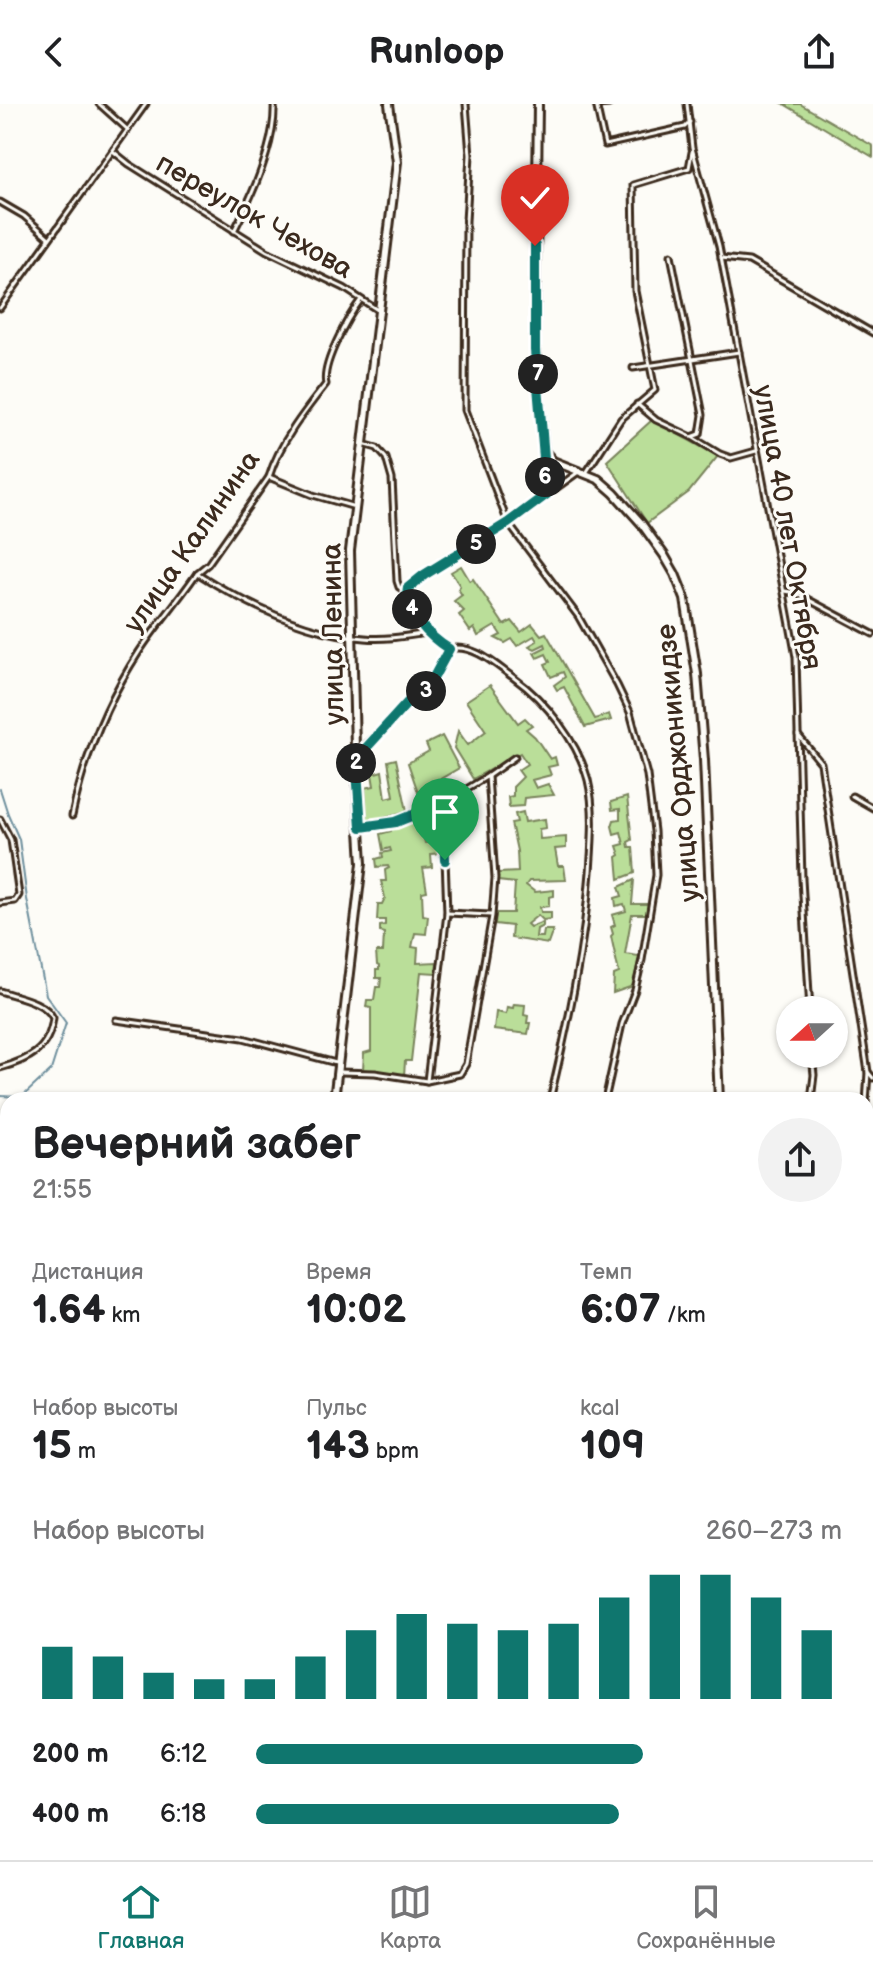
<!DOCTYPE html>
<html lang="ru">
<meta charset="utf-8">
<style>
:root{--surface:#fff;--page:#f2f2f2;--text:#202124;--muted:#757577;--line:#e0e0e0;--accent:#0f766e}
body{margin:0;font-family:"Balsamiq Sans",sans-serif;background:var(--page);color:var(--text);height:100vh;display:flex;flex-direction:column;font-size:30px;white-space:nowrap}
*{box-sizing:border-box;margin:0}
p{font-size:26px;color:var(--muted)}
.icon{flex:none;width:44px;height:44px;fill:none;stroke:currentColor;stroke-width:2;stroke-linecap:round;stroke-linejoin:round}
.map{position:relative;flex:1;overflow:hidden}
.sheet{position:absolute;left:0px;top:988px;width:874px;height:768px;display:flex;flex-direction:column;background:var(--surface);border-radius:24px 24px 0 0;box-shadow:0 2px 6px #0004}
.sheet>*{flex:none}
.needle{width:52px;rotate:249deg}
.controls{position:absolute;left:776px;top:892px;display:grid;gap:16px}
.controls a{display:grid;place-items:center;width:72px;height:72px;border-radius:50%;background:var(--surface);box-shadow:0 2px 6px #0004;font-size:40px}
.pin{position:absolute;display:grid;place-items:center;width:68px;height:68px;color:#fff;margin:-82px -34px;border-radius:50% 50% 50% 0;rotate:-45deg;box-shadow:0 0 8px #0007}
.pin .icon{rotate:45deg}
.km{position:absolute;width:40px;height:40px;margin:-20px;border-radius:50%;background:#222;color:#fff;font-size:22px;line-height:40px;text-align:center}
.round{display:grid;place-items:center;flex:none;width:84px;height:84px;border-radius:42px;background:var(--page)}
.overview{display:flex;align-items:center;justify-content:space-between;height:136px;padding:0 32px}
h1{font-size:44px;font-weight:700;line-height:60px}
.figures{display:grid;grid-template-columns:repeat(3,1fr);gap:12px;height:136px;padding:8px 32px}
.figures div{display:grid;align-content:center}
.figures b{font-size:40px;font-weight:700}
.figures small{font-size:22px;font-weight:400}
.figures p{font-size:22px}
.chart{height:224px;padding:16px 32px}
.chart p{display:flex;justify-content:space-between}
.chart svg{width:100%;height:144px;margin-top:8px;stroke:var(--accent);stroke-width:6}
ul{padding:0 32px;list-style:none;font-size:26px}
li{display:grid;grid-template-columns:128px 96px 1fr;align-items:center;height:60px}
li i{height:20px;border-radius:10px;background:var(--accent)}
header{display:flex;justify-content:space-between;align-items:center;height:104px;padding:0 32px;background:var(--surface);font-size:36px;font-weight:700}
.tabs{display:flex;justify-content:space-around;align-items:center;height:112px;border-top:2px solid var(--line);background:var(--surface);font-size:22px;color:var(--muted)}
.tabs a{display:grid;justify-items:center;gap:4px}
.tabs .selected{color:var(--accent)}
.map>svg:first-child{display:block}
.green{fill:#bade99;stroke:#7a845c;stroke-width:2}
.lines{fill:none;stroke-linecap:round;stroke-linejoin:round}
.stream{stroke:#6e8f9d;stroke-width:2}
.river{stroke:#90d3f2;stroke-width:6}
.street-casing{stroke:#3b2a1e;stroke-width:9}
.secondary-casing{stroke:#3b2a1e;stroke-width:12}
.primary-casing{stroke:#3b2a1e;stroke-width:13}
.street{stroke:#fdfcf7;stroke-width:3}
.secondary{stroke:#fdfcf7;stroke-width:6}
.primary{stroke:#fddcac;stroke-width:7}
.route-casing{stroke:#fff;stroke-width:16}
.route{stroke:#0f766e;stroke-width:10}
.labels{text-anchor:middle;stroke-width:6;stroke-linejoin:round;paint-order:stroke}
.street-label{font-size:28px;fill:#3b2a1e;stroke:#fdfcf7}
</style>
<header><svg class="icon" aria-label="back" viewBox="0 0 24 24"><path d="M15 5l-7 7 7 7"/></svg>Runloop<svg class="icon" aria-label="share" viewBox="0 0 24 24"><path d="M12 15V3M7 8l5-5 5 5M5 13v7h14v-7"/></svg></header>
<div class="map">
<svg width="873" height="1756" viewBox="0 0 873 1756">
<rect width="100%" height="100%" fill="#fdfcf7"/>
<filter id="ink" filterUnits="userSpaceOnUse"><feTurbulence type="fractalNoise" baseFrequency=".0125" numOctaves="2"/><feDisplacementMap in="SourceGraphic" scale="16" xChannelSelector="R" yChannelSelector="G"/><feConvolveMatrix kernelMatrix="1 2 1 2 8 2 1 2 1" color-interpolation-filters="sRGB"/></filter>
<g filter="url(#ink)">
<g class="green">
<path d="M784,0h16l73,42v11z"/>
<path d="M652,316l66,36 -29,36 -42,31 -40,-62z"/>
<path d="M461,462l9,15 3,-2 31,46 8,-4 9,11 11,-8 9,11 5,-2 49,86 14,-5 2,6 -26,7 -21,-40 -7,3 -3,-5 11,-8 -2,-5 -12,5 -6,-13 5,-2 -4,-8 -9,4 -3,-5 12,-6 -1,-3 -10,5 -6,-3 8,-5 -3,-5 -17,10 -5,-7 -7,4 -10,-5 6,-3 -6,-9 -17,10 -4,-8 -4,3 -11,-16 5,-4 -10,-10 8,-6 -4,-6 2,-3 -9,-14z"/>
<path d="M490,581l28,38 7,-5 7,7 -6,4 9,8 15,22 5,-2 2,8 -9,2 3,8 -19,5 4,8 12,-4 6,11 -30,3 -1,8 -14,1 -1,-10 5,-1v-9l10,-10 -5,-7 9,-6 -7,-11 -47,26 -19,-31 4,-17 10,14 18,-14 -20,-30z"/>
<path d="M442,632l17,32 -41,24 -10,-29 21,-12 -3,-7z"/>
<path d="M396,655l11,52 -40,11 -2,-34 9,-2 -2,-12 10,-3 4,27 8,-2 -6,-35z"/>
<path d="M627,693l5,43 -4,2 1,5h4l2,26 -16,6 -2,-22 3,-2 -3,-9 7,-2 -3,-12 -7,2 -2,-8 2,-6 6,-1v-10l-8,1 -1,-8z"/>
<path d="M523,708l2,10 20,-3 1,9 -7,1 1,10 26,-2v11l-11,1 3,17h6l2,14 -37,1 -3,4 9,7 19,-2v6l-5,1v9l-9,1 1,5h10v7l-8,1 -5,-5 -11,9 3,3 13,-5v4l-6,3 -1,8h7l1,-7h9l-5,14 -37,-6 1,-12 -17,-2 1,-11h17l2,-30 -17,-2v-8l20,-1 -1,-21 -6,-28 6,-1 -2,-8z"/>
<path d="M418,710l7,29 15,-1v11l-9,1 1,13 -9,1 4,23 -5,1 1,23 5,1 -2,18 -11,-1 -3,14 6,1 -1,15 20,-1 -1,11 -15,-1 -10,89h-6l-1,15 -41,-6 1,-17 7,-2v-43l-5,-1 1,-7h7l2,-13h4l1,-9h-5v-8h3v-4l-2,-1 -1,-13h7l1,-19 -4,-1v-6l5,-1v-5h-8l1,-16h4l3,-6 -4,-17h5l-1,-11 4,-2 -1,-2 -11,1 -1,-8 7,-2 -1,-4 9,-2 -1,-3 -7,2 -3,-16 11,-3 -2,-10z"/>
<path d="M634,776l-2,24h16l-1,10h-15l-7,40 14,2 -6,30 -20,7 1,-18 5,-2 -8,-37 2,-2 -2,-7 4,-2 -3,-10 14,-4 -2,-7 -8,2 -1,-8 7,-2 -3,-9z"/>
<path d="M514,900l11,1 -1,10 4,1 -1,7h3l-2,11 -34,-4 2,-18 10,2 1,-7 6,1z"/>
</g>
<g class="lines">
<g class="stream">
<path d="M0,685l8,25 11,25 8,60 19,96 20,28 -15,47 -29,27 -22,-1"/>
<path d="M0,1312l8,4"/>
<path d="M0,1449l8,2"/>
</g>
<g class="river">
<path d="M0,1673l8,7"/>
<path d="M36,1748l1,8"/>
</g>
<g class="street-casing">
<g id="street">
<path d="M99,0l29,26"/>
<path d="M466,0l4,51 -4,66 -1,189 43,113 70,93 39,69 13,27 17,63 7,56 2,44 -14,85 -7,30 -13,34 -17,76"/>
<path d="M596,0l9,41 80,-18 5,-5"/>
<path d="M687,0l5,44 27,98 77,411 6,222 8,131"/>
<path d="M597,1l12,-1"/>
<path d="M114,48l15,12 138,87 77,37 35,23"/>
<path d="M0,98l24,14 25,22"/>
<path d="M234,127c18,-35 42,-88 40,-127"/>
<path d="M671,151l32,160 -3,19 -8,3"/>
<path d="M721,154l28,3 124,72"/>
<path d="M0,204l146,-204"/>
<path d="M633,264l106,-16"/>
<path d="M637,300l19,16 36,17 28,17 11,4 25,-7"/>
<path d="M363,340l14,4 9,10 6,21 5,102 2,6 7,4"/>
<path d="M544,350l3,40"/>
<path d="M586,369l35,-54 34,-29 -20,-99 -2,-106 56,-17 3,-16"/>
<path d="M269,373l44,18 42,12"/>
<path d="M197,469c50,32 108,61 168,65 21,2 42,-2 62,-5l22,16c24,-6 47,16 65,29 32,23 64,64 74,102 7,29 4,62 2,92 -6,77 -22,153 -40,228"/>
<path d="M785,487l11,2 77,41"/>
<path d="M427,529l-20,-32 -1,-10 4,-6 98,-62 69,-50"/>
<path d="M798,631l23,28 47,309 -2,31"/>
<path d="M356,651l52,-53 20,-14 21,-39"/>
<path d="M488,672l27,-19"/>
<path d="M852,692l21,12"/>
<path d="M72,712c12,-58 35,-115 67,-164 18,-28 40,-52 58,-79l11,-9 61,-87c10,-33 35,-65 57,-93 -5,-19 22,-67 34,-83"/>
<path d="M0,715l11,21 8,55 -4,6 -15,2"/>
<path d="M447,809l44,2"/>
<path d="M0,887c17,6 45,10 53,27 -4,33 -25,42 -53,50"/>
<path d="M116,916l127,18 93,25"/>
<path d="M340,968l35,1 52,8 33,-7 6,-10 26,-148 3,-38 -7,-102 -45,27 -47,19 -35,5"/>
<path d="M868,968l5,6"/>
<path d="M427,977l20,-168 -4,-110"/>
<path d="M811,996l3,-25 -2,-21"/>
<path d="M866,1020l7,2"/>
<path d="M0,1061l8,-6"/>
<path d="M0,1187l8,3"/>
<path d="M866,1221h7"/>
<path d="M0,1340l7,-35 1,-27"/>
<path d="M0,1559l8,7"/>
<path d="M866,1668l7,3"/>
<path d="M44,1748l1,8"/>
<path d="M255,1748l5,8"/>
<path d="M289,1748l5,8"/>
<path d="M490,1748l12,8"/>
<path d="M631,1748l6,4"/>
<path d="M758,1748l20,8"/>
<path d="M671,1749l12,5"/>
<path d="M104,1756l11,-8"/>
</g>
</g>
<g class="secondary-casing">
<g id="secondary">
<path d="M538,0l-3,246 9,101 9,10 45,18 16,14 27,30 23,32 11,19 10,25 12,75 7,86 15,340"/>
<path d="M334,996l28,-237 -7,-115 -5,-197 47,-389 -8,-58"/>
<path d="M682,1756l4,-8"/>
</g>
</g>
<g class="primary-casing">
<g id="primary">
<path d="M866,1105l7,-39"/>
<path d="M866,1576l7,5"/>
<path d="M0,1672l8,-4"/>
<path d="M173,1748l6,8"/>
<path d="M362,1756l7,-8"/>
</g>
</g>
<use href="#street" class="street"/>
<use href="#secondary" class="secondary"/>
<use href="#primary" class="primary"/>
</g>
</g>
<g class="lines" filter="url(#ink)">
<g class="route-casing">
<path id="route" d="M445,756l-2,-57 -47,19 -35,5 -5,-71 11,-9 41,-45 20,-14 21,-39c-18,-11 -46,-38 -41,-61l16,-13 84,-52 39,-29 -12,-144v-104"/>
</g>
<use href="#route" class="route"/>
</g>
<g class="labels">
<g class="street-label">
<text transform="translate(255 111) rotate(30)" y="10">переулок Чехова</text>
<text transform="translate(789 423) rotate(80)" y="10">улица 40 лет Октября</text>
<text transform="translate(191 437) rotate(-55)" y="10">улица Калинина</text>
<text transform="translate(332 530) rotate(-91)" y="10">улица Ленина</text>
<text transform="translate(677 659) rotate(-95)" y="10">улица Орджоникидзе</text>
</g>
</g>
</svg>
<div class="controls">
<a><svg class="needle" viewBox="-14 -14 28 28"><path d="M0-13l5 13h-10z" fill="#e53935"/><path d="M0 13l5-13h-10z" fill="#757577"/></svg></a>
</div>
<div class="pin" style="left:445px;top:756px;background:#1e9e55"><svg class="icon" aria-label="arrive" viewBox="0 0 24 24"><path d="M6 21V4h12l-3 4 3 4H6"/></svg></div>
<div class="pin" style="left:535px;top:142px;background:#d93025"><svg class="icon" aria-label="check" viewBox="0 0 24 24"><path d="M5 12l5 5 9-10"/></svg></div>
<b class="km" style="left:356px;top:659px">2</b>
<b class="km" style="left:426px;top:587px">3</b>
<b class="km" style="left:412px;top:505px">4</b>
<b class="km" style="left:476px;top:440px">5</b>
<b class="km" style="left:545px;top:373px">6</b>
<b class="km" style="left:538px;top:270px">7</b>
<section class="sheet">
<div class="overview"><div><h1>Вечерний забег</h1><p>21:55</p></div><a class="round"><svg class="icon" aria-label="share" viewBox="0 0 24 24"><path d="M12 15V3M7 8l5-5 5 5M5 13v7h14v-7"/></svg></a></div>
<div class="figures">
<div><p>Дистанция</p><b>1.64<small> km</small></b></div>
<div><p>Время</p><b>10:02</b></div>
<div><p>Темп</p><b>6:07<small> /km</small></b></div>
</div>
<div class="figures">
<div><p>Набор высоты</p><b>15<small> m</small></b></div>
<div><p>Пульс</p><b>143<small> bpm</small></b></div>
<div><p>kcal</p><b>109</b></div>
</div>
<div class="chart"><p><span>Набор высоты</span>260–273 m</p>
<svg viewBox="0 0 160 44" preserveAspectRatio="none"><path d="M5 44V28M15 44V31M25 44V36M35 44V38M45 44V38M55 44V31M65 44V23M75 44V18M85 44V21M95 44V23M105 44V21M115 44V13M125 44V6M135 44V6M145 44V13M155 44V23"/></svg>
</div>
<ul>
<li><b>200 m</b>6:12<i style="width:66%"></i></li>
<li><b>400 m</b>6:18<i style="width:62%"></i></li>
</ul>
</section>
</div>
<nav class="tabs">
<a class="selected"><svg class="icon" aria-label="home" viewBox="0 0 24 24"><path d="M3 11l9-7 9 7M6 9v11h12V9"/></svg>Главная</a>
<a><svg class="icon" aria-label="map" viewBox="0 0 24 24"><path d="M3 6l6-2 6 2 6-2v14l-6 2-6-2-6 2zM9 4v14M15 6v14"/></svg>Карта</a>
<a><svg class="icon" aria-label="saved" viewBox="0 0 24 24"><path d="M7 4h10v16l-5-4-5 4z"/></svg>Сохранённые</a>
</nav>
